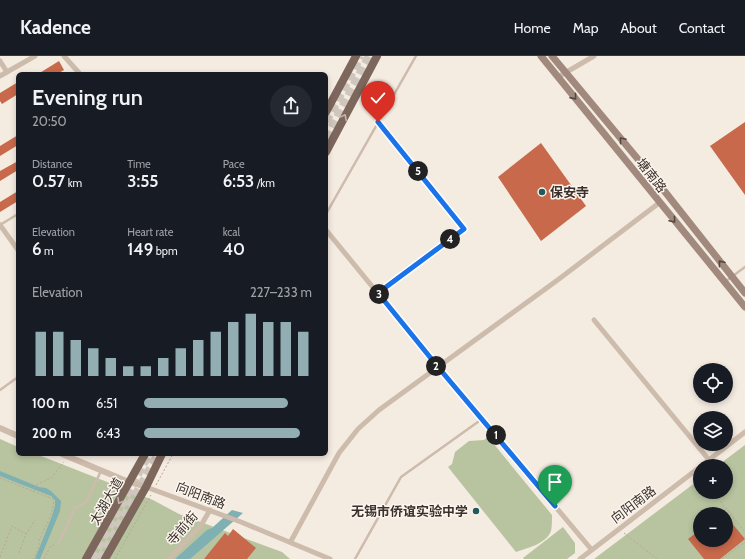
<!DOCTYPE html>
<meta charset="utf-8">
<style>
:root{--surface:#171b24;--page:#242831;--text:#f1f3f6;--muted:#9ea1a6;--line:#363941;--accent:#92aeb2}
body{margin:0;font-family:Cabin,"Noto Sans SC",sans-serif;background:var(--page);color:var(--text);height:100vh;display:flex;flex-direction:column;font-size:15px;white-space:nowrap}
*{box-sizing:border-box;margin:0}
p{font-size:13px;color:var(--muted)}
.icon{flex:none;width:22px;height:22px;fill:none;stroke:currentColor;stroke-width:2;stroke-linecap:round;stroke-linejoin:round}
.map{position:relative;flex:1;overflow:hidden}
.drawer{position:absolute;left:16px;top:16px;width:312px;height:384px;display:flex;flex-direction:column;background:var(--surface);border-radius:6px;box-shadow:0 2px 6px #0003}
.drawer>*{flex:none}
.tools{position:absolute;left:693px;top:307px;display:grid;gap:8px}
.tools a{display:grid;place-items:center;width:40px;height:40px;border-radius:50%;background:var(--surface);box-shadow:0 2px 6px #0003;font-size:20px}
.pin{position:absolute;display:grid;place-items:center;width:34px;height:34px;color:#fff;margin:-41px -17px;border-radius:50% 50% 50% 0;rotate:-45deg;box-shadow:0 0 4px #0007}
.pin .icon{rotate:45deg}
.km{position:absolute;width:20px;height:20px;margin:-10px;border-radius:50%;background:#222;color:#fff;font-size:11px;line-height:20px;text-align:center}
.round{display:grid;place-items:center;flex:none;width:42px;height:42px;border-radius:21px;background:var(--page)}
.overview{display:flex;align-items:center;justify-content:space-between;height:68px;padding:0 16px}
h1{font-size:22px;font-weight:600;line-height:30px}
.stats{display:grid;grid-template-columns:repeat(3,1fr);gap:6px;height:68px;padding:4px 16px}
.stats div{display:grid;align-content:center}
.stats b{font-size:17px;font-weight:600}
.stats small{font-size:11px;font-weight:400}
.stats p{font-size:11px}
.chart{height:112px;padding:8px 16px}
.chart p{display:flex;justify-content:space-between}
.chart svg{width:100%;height:72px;margin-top:4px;stroke:var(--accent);stroke-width:6}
ul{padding:0 16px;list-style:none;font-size:13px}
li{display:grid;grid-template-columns:64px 48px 1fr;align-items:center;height:30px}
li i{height:10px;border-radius:5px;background:var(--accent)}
header{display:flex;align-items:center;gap:24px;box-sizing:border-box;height:56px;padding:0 20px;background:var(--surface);border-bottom:1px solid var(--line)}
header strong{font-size:19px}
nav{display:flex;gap:22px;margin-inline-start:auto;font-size:14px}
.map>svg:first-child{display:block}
.green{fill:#b8c4a0;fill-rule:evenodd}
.water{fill:#7fb0b2}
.building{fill:#c8694b}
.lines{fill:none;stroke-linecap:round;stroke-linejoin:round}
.trunk-tunnel{stroke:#cfc6bd;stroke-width:8;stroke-dasharray:8 4;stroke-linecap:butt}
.path{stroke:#b9a596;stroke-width:1;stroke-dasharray:2 2;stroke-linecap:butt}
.service{stroke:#cdbbac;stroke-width:2.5}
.minor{stroke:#cdbbac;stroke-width:5}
.tertiary{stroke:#cdbbac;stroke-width:6}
.secondary{stroke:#a18a7d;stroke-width:7}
.primary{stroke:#7d675c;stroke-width:8}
.oneway{stroke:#544640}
.oneway2{stroke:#c2b5ac}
.route-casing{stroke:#fff;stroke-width:8}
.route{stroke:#1a73e8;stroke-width:5}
.poi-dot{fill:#1f5a5e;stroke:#fbf5ee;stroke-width:1.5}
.labels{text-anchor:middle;stroke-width:3;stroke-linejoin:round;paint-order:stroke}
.street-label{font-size:13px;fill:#3b302b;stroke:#fbf5ee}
.poi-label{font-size:13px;font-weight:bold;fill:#3b302b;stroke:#fbf5ee;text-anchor:start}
</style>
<header>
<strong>Kadence</strong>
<nav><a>Home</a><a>Map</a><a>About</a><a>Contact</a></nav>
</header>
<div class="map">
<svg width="745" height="503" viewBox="0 0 745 503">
<rect width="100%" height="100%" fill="#f4ebe1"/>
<g class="green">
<path d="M488,381l64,78c0,5 0,12 -1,16 -5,13 -24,17 -35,21l-68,-85 4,-3 3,-12 14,-11 15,-1z"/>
<path d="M0,383l18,8v7h18l117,46 26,14 103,38 8,7h-290z"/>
<path d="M745,389v114h-151l106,-80v13h26v-26h-9zM700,458h26v26h-26z"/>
<path d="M563,471l12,16v10l-8,6h-43l-1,-1z"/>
</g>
<g class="water">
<path d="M0,415l39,16 7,1 5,3 10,10 -1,10 -20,48h-5l17,-43 3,-10v-6l-4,-4 -51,-20z"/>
<path d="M232,454l11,3 -53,46h-15l32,-29 5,-2z"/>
</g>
<g class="building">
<path d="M59,5l5,9 -7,4h-19z"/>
<path d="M18,26v12l-16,10 -2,-3v-8z"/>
<path d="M745,66v73l-35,-49z"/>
<path d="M18,79v10l-18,11v-10z"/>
<path d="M541,87l45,63 -45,35 -43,-64z"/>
<path d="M18,105v9l-18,11v-10z"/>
<path d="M18,135v10l-18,11v-10z"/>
<path d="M726,460l19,23 -25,20h-16l-16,-20 12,-9v10h26z"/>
<path d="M233,473l23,19 -9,11h-43l21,-26 3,3z"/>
</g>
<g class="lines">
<g class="trunk-tunnel">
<path d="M326,66l35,-66"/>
<path d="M326,82l43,-82"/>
<path d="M92,503l57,-105"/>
<path d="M100,503l58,-105"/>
</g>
<g class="path">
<path d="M0,422l53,21c3,10 -9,31 -14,41v6l-5,13"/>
<path d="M156,429l17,-31"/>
<path d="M33,436l3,-7 15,-7 13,-16"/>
<path d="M713,436l32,40"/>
<path d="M624,477l33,26"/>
<path d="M19,497l7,-19 9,-14"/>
<path d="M0,501l12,-31 14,8"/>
<path d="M44,503l6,-12 5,-3"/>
<path d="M115,503l36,-64"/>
<path d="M722,503l23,-17"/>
</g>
<g class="service">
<path d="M326,158l90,-158"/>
<path d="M0,169l18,-11"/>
<path d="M726,225l19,-14"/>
<path d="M378,237l86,-64 -86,-106"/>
<path d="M0,334l18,-13"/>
<path d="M59,486l16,-34 11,-6 15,-31"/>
<path d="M355,503l46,-82 81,-58"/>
</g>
<g class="minor">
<path d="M64,0l16,18"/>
<path d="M0,5l7,11"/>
<path d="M0,20l35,-20"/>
<path d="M558,21l36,-21"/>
<path d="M0,169l18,25"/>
<path d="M326,174l112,137 153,182"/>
<path d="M594,264l115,140"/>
<path d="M701,410l44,-34"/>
<path d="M146,431l95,35 89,37"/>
<path d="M291,485l48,-88 19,-24 21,-19 180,-131 100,-76"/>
<path d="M169,503l31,-32 10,-17"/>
<path d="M580,503l120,-92"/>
</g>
<g class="tertiary">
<path d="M0,372l18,8"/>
<path d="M62,398l62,26 22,7"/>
</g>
<g class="secondary">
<path d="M541,0l204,251"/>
<path d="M552,0l110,132 83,105"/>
</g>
<g class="primary">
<path d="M326,56l30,-56"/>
<path d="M326,96l51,-96"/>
<path d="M86,503l59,-105"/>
<path d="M105,503l41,-72 16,-33"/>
</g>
</g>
<defs><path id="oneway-chevron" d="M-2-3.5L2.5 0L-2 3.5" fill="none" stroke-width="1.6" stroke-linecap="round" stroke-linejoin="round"/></defs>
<g class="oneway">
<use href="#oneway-chevron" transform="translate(574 41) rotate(51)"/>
<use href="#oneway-chevron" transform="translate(622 84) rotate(-130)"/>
<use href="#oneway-chevron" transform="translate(673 164) rotate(50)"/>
<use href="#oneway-chevron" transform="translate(721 207) rotate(-128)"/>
</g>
<g class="oneway2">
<use href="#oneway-chevron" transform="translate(344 61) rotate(-62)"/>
<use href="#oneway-chevron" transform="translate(120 445) rotate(120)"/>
</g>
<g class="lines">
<g class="route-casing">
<path id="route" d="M378,66l86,107 -86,64 60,74 117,139"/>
</g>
<use href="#route" class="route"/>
</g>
<g class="poi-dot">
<circle cx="542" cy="136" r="4"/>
<circle cx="476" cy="455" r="4"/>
</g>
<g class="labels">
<g class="street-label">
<text transform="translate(652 119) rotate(52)" y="5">塘南路</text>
<text transform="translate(201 439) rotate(21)" y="5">向阳南路</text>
<text transform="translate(106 445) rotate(-60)" y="5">太湖大道</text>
<text transform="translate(633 448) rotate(-37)" y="5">向阳南路</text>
<text transform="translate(182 472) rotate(-49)" y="5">寺前街</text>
</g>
<g class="poi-label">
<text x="550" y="141">保安寺</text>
<text x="468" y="460" text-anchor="end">无锡市侨谊实验中学</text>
</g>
</g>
</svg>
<div class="tools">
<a><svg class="icon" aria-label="locate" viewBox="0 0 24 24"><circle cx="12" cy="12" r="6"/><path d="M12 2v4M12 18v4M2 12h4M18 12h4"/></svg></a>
<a><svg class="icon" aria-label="layers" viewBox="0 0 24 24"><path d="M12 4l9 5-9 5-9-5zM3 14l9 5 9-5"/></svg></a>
<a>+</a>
<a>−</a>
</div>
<div class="pin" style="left:555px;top:450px;background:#1e9e55"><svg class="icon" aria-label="arrive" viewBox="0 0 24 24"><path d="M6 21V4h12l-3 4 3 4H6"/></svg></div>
<div class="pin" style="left:378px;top:66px;background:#d93025"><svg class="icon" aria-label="check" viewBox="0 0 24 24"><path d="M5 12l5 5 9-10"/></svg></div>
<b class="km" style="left:496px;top:379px">1</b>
<b class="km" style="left:436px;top:310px">2</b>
<b class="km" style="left:379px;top:238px">3</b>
<b class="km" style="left:450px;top:183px">4</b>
<b class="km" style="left:418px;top:115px">5</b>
<section class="drawer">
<div class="overview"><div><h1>Evening run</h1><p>20:50</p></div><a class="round"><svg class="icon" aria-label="share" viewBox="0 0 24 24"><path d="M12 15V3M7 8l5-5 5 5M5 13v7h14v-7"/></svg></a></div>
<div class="stats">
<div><p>Distance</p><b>0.57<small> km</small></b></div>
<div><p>Time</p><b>3:55</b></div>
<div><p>Pace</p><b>6:53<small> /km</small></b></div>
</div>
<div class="stats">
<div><p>Elevation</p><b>6<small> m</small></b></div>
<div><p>Heart rate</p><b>149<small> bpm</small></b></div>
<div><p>kcal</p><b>40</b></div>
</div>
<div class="chart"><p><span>Elevation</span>227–233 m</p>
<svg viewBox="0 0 160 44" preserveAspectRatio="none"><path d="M5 44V17M15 44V17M25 44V22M35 44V27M45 44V33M55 44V38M65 44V38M75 44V33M85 44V27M95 44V22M105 44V17M115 44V11M125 44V6M135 44V11M145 44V11M155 44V17"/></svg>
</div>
<ul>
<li><b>100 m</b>6:51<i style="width:86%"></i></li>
<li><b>200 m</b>6:43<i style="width:93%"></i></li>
</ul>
</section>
</div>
